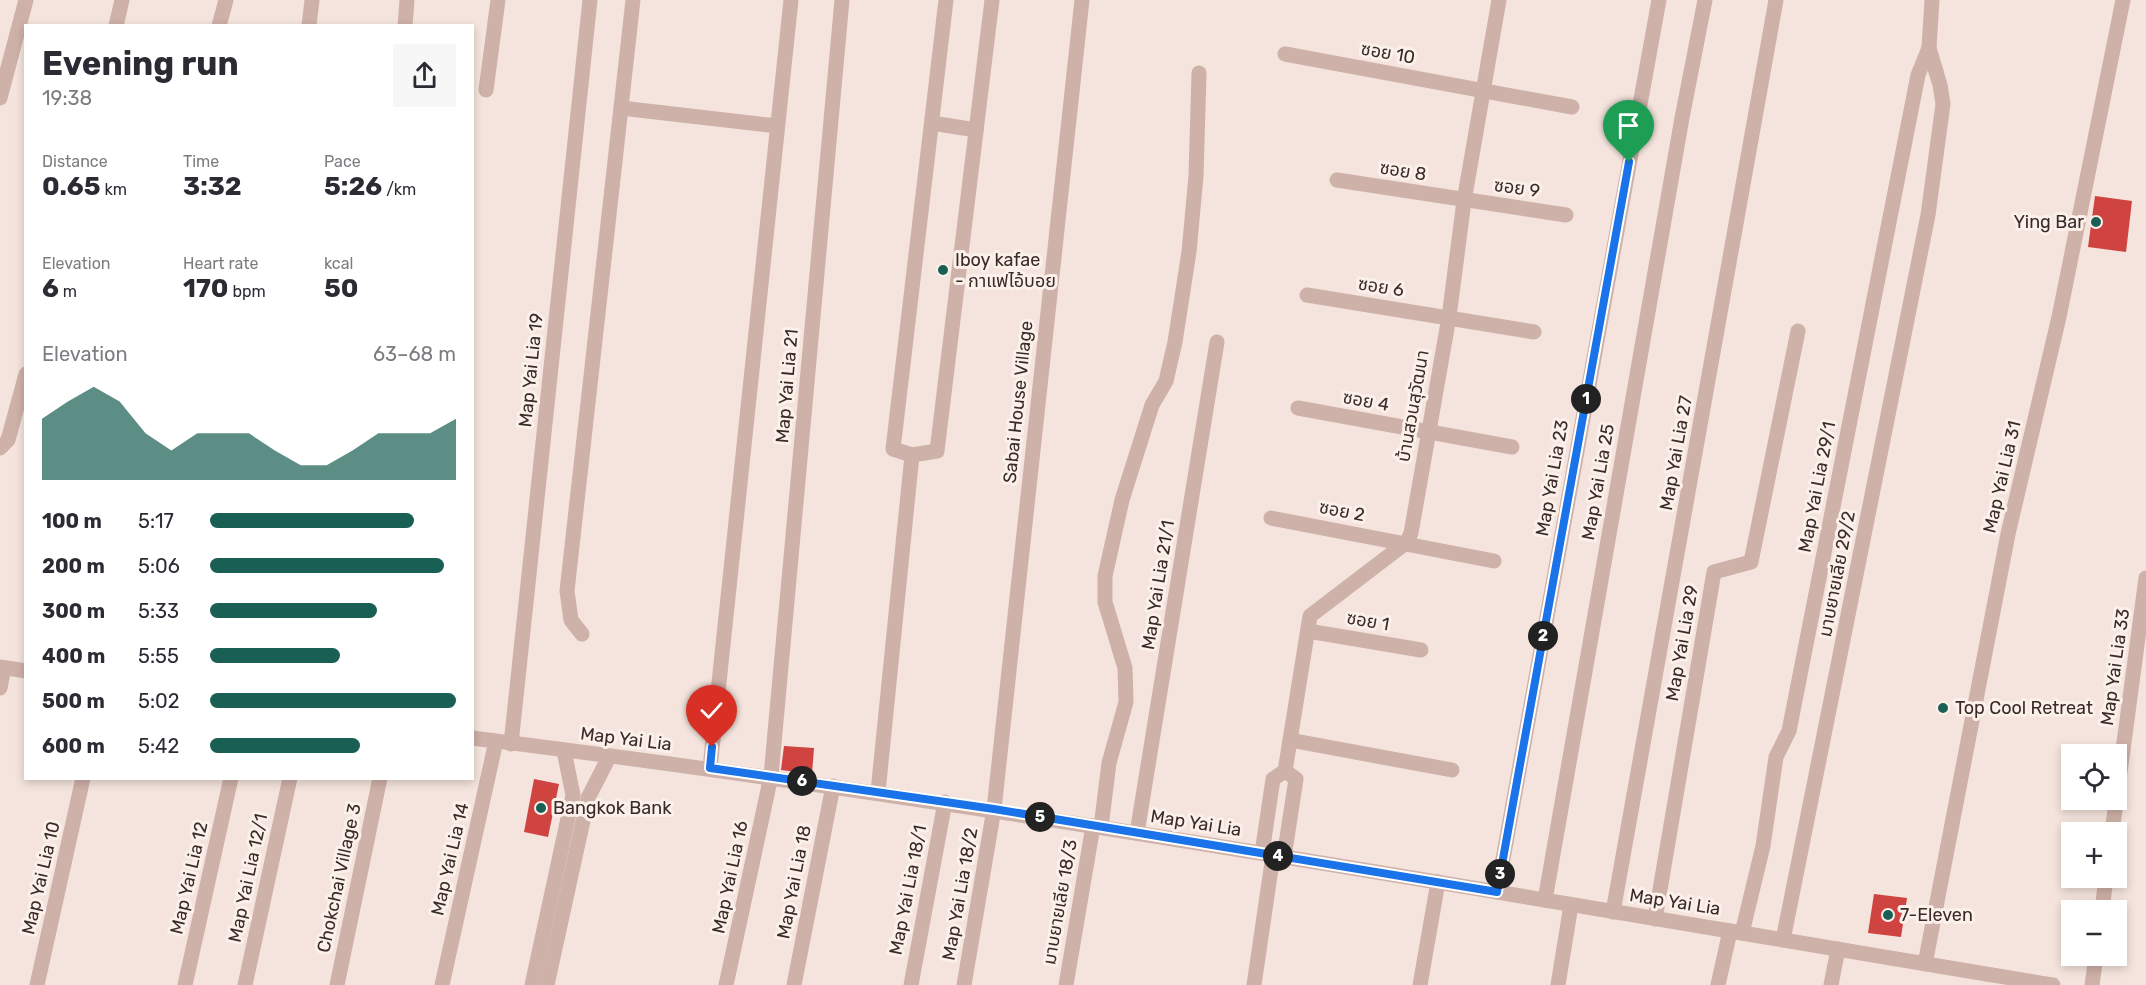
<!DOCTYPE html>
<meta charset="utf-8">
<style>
:root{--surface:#fff;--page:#f7f7f7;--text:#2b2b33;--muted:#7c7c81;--accent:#1a5f54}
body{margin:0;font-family:Rubik,"Noto Sans Thai",sans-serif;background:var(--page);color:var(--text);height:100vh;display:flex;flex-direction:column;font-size:22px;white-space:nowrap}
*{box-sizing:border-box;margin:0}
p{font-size:20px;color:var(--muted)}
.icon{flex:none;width:33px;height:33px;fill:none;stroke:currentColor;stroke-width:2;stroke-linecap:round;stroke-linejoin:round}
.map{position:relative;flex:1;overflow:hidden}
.side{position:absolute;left:24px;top:24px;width:450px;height:756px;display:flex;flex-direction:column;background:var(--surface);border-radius:0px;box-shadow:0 3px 9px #0003}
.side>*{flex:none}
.tools{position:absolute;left:2061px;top:744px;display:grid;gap:12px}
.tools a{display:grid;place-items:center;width:66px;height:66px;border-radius:0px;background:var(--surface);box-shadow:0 3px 9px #0003;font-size:30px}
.pin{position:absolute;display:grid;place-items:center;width:51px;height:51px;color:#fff;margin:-62px -26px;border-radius:50% 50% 50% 0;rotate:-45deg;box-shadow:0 0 6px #0007}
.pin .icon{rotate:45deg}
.km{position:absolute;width:30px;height:30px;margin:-15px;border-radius:50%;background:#222;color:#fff;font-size:16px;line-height:30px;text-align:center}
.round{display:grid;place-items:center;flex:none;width:63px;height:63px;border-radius:0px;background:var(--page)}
.head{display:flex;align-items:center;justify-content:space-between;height:102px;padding:0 18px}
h1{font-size:33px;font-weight:700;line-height:45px}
.stats{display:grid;grid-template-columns:repeat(3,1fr);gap:9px;height:102px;padding:6px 18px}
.stats div{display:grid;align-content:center}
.stats b{font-size:26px;font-weight:700}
.stats small{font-size:16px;font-weight:400}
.stats p{font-size:16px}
.chart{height:168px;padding:12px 18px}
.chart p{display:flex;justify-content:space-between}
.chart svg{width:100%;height:108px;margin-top:6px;fill:var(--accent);opacity:.7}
ul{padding:0 18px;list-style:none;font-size:20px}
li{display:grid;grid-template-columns:96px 72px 1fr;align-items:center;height:45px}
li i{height:15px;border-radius:8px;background:var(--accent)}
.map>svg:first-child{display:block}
.building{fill:#cf4340}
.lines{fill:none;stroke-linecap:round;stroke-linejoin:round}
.minor{stroke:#ceb1a8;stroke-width:15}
.route-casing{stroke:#fff;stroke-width:12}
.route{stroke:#1a73e8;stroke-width:8}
.poi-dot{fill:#1a5f54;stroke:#fbf0ea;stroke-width:2}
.labels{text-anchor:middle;stroke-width:6;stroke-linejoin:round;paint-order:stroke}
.street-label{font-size:18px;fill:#3a2a28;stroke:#fbf0ea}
.poi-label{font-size:18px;fill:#3a2a28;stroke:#fbf0ea;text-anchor:start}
</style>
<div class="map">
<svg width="2146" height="985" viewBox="0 0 2146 985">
<rect width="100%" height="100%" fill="#f4e4dd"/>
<g class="building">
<path d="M2095,196l37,5 -6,51 -38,-5z"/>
<path d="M784,746l30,2 -2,26 -31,-4z"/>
<path d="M534,779l25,5 -11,53 -24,-5z"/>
<path d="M1874,894l33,4 -6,39 -33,-4z"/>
</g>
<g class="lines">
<g class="minor">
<path d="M946,0l-53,449 19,6 25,-4 55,-451"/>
<path d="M116,26l6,-26"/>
<path d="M219,26l7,-26"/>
<path d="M309,26l3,-26"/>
<path d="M405,26l2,-26"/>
<path d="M1285,54l287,53"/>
<path d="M486,90l12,-90"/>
<path d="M0,98l26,-98"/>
<path d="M621,108l156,18"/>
<path d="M932,123l44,7"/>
<path d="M1337,180l229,35"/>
<path d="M1307,295l227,37"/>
<path d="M1298,408l214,39"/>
<path d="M0,448l8,-8 18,-66"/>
<path d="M1271,518l223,43"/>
<path d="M1308,631l113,19"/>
<path d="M582,634l-11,-14 -4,-29 66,-591"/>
<path d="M0,667l26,4"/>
<path d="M0,688l4,-20"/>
<path d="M472,738c530,66 1055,160 1581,247"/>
<path d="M1290,740l162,30"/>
<path d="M511,744l79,-744"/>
<path d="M710,768l81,-768"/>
<path d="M878,792l34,-337"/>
<path d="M1101,827l8,-64 17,-61 -1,-34 -20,-66v-26l17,-76 30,-95 14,-24 9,-39 14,-90 7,-76 3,-103"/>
<path d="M2112,832l34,-254"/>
<path d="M1137,833l80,-491"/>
<path d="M1262,853l11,-74 12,-8 25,-155 97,-74 4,-9 38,-216 15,-116 35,-201"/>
<path d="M1284,857l12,-78 -11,-8"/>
<path d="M1497,892l162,-892"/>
<path d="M1545,900l137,-782 23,-118"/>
<path d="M2102,910l4,-32"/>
<path d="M1613,912l163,-912"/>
<path d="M1655,919l59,-347 37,-10 47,-231"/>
<path d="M1742,933l21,-87 13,-89 13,-26 129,-656 11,-27"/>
<path d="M1783,940l145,-725 15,-111 -3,-19 -11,-37 3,-48"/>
<path d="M1925,964l83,-430 51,-217 64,-317"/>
<path d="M37,985l46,-207"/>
<path d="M185,985l46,-207"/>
<path d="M245,985l45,-207"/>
<path d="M337,985l43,-207"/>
<path d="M442,985l54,-244"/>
<path d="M532,985l41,-190 -9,-44"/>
<path d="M547,985l41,-187 21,-41"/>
<path d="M726,985l45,-209 71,-776"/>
<path d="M794,985l39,-199"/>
<path d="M911,985l34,-183"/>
<path d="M964,985l30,-176 88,-809"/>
<path d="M1066,985l27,-159"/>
<path d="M1254,985l19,-130"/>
<path d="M1420,985l18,-103"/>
<path d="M1558,985l13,-80"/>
<path d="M1718,985l12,-54"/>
<path d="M1831,985l7,-36"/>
<path d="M2092,985l4,-29"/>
</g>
</g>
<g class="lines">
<g class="route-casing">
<path id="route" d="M712,747l-2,21 284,41 503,83 132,-730"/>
</g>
<use href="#route" class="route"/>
</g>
<g class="poi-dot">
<circle cx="2096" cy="222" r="6"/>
<circle cx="943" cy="270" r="6"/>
<circle cx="1943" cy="708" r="6"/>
<circle cx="541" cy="808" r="6"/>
<circle cx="1888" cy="915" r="6"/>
</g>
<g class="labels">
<g class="street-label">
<text transform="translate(1388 53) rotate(10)" y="6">ซอย 10</text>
<text transform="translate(1403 171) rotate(9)" y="6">ซอย 8</text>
<text transform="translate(1517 188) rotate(8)" y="6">ซอย 9</text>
<text transform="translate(1381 287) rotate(9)" y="6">ซอย 6</text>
<text transform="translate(531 370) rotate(-84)" y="6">Map Yai Lia 19</text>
<text transform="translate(787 386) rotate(-85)" y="6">Map Yai Lia 21</text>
<text transform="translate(1366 401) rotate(10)" y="6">ซอย 4</text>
<text transform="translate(1018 402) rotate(-84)" y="6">Sabai House Village</text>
<text transform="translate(1413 406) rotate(-80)" y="6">บ้านสวนสุวัฒนา</text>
<text transform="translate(1676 453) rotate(-80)" y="6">Map Yai Lia 27</text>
<text transform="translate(2002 477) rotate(-77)" y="6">Map Yai Lia 31</text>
<text transform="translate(1552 478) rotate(-80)" y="6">Map Yai Lia 23</text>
<text transform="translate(1598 482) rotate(-80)" y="6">Map Yai Lia 25</text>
<text transform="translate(1817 487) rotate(-79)" y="6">Map Yai Lia 29/1</text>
<text transform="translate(1342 511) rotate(11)" y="6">ซอย 2</text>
<text transform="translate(1837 574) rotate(-79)" y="6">มาบยายเลีย 29/2</text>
<text transform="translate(1158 585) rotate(-81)" y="6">Map Yai Lia 21/1</text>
<text transform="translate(1368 621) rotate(10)" y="6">ซอย 1</text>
<text transform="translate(1682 643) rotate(-80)" y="6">Map Yai Lia 29</text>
<text transform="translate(2115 667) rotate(-82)" y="6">Map Yai Lia 33</text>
<text transform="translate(626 739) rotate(7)" y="6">Map Yai Lia</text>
<text transform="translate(1196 823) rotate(9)" y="6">Map Yai Lia</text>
<text transform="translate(450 859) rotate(-77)" y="6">Map Yai Lia 14</text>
<text transform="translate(730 877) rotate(-78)" y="6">Map Yai Lia 16</text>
<text transform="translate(41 878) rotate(-77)" y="6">Map Yai Lia 10</text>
<text transform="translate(189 878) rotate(-77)" y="6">Map Yai Lia 12</text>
<text transform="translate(248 878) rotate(-78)" y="6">Map Yai Lia 12/1</text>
<text transform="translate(339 878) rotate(-78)" y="6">Chokchai Village 3</text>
<text transform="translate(794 882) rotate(-79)" y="6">Map Yai Lia 18</text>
<text transform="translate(908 890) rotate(-79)" y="6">Map Yai Lia 18/1</text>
<text transform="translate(960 894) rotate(-80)" y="6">Map Yai Lia 18/2</text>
<text transform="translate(1060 902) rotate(-80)" y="6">มาบยายเลีย 18/3</text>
<text transform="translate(1675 902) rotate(9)" y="6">Map Yai Lia</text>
</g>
<g class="poi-label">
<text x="2084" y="228" text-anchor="end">Ying Bar</text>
<text x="955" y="266">Iboy kafae<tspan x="955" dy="21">- กาแฟไอ้บอย</tspan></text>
<text x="1955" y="714">Top Cool Retreat</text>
<text x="553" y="814">Bangkok Bank</text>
<text x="1900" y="921">7-Eleven</text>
</g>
</g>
</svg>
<div class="tools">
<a><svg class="icon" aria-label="locate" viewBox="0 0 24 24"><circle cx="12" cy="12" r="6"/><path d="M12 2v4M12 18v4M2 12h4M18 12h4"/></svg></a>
<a>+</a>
<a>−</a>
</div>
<div class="pin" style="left:1629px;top:162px;background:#1e9e55"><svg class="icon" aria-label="arrive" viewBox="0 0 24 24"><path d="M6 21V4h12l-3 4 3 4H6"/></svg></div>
<div class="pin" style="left:712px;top:747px;background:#d93025"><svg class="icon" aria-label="check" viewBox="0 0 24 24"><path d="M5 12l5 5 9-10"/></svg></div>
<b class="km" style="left:1586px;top:399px">1</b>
<b class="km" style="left:1543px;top:636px">2</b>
<b class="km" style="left:1500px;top:874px">3</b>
<b class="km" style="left:1278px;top:856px">4</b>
<b class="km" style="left:1040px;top:817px">5</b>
<b class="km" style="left:802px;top:781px">6</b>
<section class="side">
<div class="head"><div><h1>Evening run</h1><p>19:38</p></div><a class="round"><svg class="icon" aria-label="share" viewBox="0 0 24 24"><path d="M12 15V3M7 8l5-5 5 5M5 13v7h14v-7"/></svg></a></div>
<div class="stats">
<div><p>Distance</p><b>0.65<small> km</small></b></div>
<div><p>Time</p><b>3:32</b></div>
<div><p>Pace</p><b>5:26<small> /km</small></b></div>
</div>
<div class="stats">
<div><p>Elevation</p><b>6<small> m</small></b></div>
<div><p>Heart rate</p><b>170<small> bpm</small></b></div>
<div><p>kcal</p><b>50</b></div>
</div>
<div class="chart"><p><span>Elevation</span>63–68 m</p>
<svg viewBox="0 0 160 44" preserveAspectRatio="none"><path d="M0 44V19L10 12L20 6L30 12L40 25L50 32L60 25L70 25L80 25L90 32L100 38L110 38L120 32L130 25L140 25L150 25L160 19V44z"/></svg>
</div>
<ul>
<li><b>100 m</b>5:17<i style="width:83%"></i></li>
<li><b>200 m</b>5:06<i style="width:95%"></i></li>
<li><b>300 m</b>5:33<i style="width:68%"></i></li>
<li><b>400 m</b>5:55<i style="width:53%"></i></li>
<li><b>500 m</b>5:02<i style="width:100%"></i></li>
<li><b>600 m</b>5:42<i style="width:61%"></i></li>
</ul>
</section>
</div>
